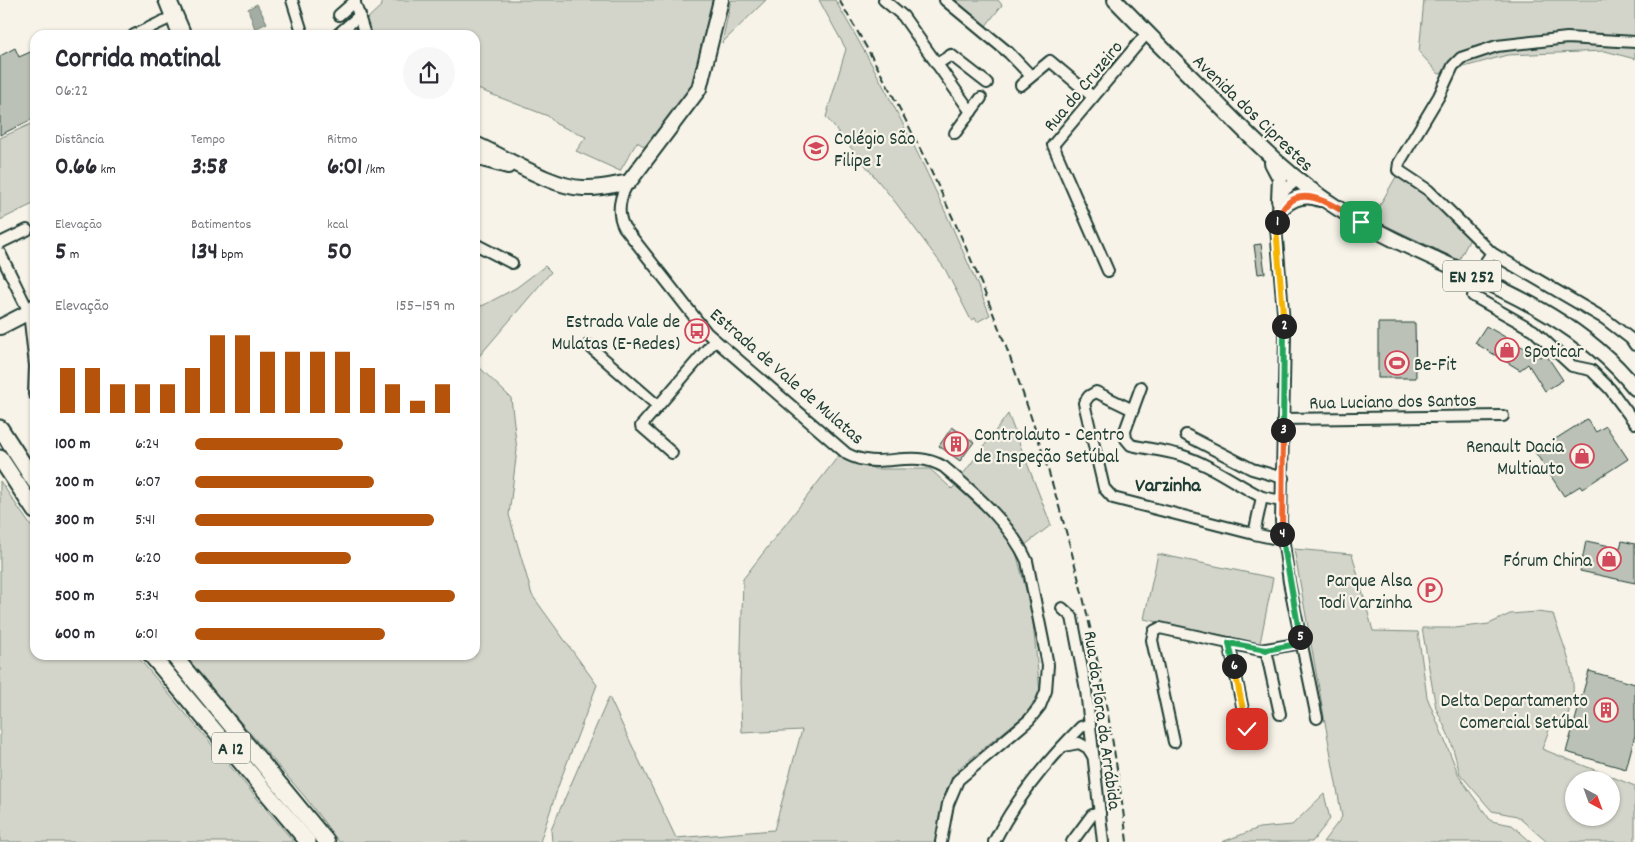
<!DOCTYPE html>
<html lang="pt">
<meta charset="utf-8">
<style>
:root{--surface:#fff;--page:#f7f7f7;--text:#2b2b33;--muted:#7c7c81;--accent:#b45309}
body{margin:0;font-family:Dekko,sans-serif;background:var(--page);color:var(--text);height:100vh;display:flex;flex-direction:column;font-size:19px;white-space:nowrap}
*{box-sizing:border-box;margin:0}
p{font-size:16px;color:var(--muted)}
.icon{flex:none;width:28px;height:28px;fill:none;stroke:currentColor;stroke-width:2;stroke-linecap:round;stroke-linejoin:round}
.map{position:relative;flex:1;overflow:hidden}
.side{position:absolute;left:30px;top:30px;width:450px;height:630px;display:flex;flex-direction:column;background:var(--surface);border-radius:15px;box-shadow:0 1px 4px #0004}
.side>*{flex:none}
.needle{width:32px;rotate:139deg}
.buttons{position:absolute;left:1565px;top:771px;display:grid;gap:10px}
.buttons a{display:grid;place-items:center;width:55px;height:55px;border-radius:50%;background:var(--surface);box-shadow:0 1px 4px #0004;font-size:25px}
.pin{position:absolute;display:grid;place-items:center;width:42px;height:42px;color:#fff;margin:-21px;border-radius:10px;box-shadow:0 2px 8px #0006}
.km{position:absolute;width:25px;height:25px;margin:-12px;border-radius:50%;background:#222;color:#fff;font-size:14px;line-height:25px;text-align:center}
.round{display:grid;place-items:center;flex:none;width:52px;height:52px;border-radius:26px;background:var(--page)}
.headline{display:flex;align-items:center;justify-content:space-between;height:85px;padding:0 25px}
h1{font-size:28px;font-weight:700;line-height:38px}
.metrics{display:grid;grid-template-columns:repeat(3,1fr);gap:8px;height:85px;padding:5px 25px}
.metrics div{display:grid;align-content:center}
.metrics b{font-size:25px;font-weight:700}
.metrics small{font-size:14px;font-weight:400}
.metrics p{font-size:14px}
.chart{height:140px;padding:10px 25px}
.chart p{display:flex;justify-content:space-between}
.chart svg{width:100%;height:90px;margin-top:5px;stroke:var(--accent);stroke-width:6}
ul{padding:0 25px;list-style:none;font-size:16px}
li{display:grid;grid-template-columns:80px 60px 1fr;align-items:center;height:38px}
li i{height:12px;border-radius:6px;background:var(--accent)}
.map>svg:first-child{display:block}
.green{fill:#d3d5ca;stroke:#79897f;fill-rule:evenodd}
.water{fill:#a4ada3;stroke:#6f8077}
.building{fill:#bbc1b6;stroke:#1f3d34}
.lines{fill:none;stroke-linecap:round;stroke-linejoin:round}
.minor-casing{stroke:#1f3d34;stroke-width:14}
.major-casing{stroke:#1f3d34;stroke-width:18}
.highway-casing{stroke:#1f3d34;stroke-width:19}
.minor{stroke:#f7f3e8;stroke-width:10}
.major{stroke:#f7f3e8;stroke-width:14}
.highway{stroke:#f7f3e8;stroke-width:15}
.rail{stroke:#1f3d34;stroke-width:2;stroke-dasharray:8 4;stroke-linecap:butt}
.split-1-casing{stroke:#fff;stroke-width:10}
.split-2-casing{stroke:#fff;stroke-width:10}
.split-3-casing{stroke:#fff;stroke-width:10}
.split-4-casing{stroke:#fff;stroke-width:10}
.split-5-casing{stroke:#fff;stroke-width:10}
.split-6-casing{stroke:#fff;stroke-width:10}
.split-7-casing{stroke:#fff;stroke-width:10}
.split-1{stroke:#f0652b;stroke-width:6}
.split-2{stroke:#f5b400;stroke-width:6}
.split-3{stroke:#22a559;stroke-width:6}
.split-4{stroke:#f0652b;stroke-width:6}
.split-5{stroke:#22a559;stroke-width:6}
.split-6{stroke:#22a559;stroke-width:6}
.split-7{stroke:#f5b400;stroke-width:6}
.labels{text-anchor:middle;stroke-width:4.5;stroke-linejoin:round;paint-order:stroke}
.shield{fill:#f7f3e8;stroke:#60746a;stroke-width:1}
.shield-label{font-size:18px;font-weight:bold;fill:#1f3d34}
.street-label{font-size:19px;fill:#1f3d34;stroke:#f7f3e8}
.poi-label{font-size:19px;fill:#1f3d34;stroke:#f7f3e8;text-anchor:end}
.neighbourhood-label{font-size:20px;font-weight:bold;fill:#1f3d34;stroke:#f7f3e8}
</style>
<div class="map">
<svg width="1635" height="842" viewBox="0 0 1635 842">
<rect width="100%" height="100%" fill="#f7f3e8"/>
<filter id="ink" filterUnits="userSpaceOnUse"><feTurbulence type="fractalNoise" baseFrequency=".02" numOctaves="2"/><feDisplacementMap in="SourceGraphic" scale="10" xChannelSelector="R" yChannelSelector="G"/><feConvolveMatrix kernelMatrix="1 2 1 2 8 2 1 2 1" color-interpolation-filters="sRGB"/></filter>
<g filter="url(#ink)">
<g class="green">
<path d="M382,0h332l-22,86 -45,62 -10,-6 -17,29 -44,-20 10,-14 -30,-13 -8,-8 -73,-28v-53h-107l-2,-15 16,-15z"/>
<path d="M731,0h35l-44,43z"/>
<path d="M819,0h16c60,101 110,206 155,315l-13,7 -2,-4 -4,2 -26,-51 -49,-66 -70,-86 20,-68z"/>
<path d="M954,0h44l4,5 -17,22z"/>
<path d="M1424,0h211v59l-30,-8 -98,4 -68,19 -20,-22z"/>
<path d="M31,124l4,1v78l-35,17v-82z"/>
<path d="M1397,175l18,11 57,49 -13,25 -87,-41z"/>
<path d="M545,266l6,6 -76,89v-58l7,3 34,-18z"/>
<path d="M475,363l36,35 6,52 -8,65 23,80 65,90 -37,96 -20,61h-201l-34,-45 -122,-142h292z"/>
<path d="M1008,414l43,111 -35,27 16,61 8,79 -14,22 -67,54 -19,52 -5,22h-383l-1,-12 58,-133 67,141 98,-8 28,-100 -60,3 -2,-50 3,-104 97,-125 35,15h55l22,20z"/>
<path d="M0,481l35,51v123h101l158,187h-294z"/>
<path d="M1294,549l58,5 21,77 45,1 9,65 33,81 31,43 21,4 19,17h-208l19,-25z"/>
<path d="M1158,554l115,24 -13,65 -116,-24z"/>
<path d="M1537,612l16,2c8,26 22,53 20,81 -1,9 -5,18 -7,27l-13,-3 -11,30 93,37v56h-88l-30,-26 -25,-5 -32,-37 -9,-33 -15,-33 -14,-80h33l34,-4 21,-10zM1574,780h37v38h-37z"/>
<path d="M1324,794l6,25 -18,23h-90l37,-14 33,-3z"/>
</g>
<path class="water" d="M257,4l10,19 -12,6 -7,-20z"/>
<g class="building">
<path d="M15,48l4,9 16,-7v68l-35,17v-79z"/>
<path d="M1261,244l4,29 -7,1 -4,-29z"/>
<path d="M1378,323h37l1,55h-38z"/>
<path d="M1486,326l54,31 5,-4 18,27 -18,11 -17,-27 -8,6 -45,-27z"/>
<path d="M1587,419l9,13 10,-6 22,33 -46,30 -2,-3 -16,10 -29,-44z"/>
<path d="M952,427l22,15 -14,19 -21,-15z"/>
<path d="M1586,541l34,7 2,-7 13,3v39l-55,-12z"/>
<path d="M1589,671l46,13v51l-9,34 -60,-17z"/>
</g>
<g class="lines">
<g class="minor-casing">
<g id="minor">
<path d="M164,0l14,35"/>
<path d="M171,0l15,35"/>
<path d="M292,0l11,35"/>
<path d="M354,0l11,35"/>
<path d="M884,0l19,16 68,96"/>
<path d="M945,0l64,53 22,23"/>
<path d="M339,15l16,-14"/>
<path d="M134,35l36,-17"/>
<path d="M337,35l23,-20"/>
<path d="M1635,42l-68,-4 -70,8 -36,12 -8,8 -14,30 -40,67 -1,7 30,20 64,63 113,66 26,20 4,6"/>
<path d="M937,64l14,-9 36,28"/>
<path d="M1021,85l29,-24 43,36"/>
<path d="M955,133l26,-35"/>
<path d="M1297,180l-12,10 -6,10 -3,27 9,109 -4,185 8,61 28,136"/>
<path d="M629,182c-9,13 -13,30 -5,45l83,106 140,121c34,18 63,-7 97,13 31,27 66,56 83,94l21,104 -2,26 -6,15 -11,14 -71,60 -10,24 -7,38"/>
<path d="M0,243l27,-13"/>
<path d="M475,244l37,19"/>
<path d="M0,253l29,59 6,54 -1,28"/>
<path d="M1108,271l-55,-126 94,-112"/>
<path d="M1475,277l17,-24"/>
<path d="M1473,296l60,34 39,36 19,4 19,19 25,34"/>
<path d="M588,345l70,61"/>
<path d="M1141,387l-16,44 1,8 5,6c16,4 33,5 49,10 30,9 54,28 82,42"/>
<path d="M1133,410l-37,-18 -7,4 -5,7 20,85 9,10 141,36"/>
<path d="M1283,419l220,-3"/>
<path d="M1186,435l66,34 31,9"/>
<path d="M672,453l-31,-27 74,-86"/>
<path d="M1281,501l-19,-4 -8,37 28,6"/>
<path d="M1062,608l10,9 14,73 17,152"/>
<path d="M1229,643l18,86"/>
<path d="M1266,650l14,64"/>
<path d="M1174,742l-22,-102 2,-9 6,-3 100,22 42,-7"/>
<path d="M1064,746l15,-3 9,5 5,8"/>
<path d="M994,842c22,-44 53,-81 87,-115l9,-3"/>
<path d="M1072,842l20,-27 8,-2"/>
</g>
</g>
<g class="major-casing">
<g id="major">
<path d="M1115,0c30,31 60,61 91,92 44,44 79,83 133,117 97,62 222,85 296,179"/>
<path d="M475,144c30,13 76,43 108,44 15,1 31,-3 46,-6l70,-93 22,-89"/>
<path d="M475,157l33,9"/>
<path d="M1272,163l8,15 -1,22"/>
<path d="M1284,206c10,-9 23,-12 36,-7"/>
<path d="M0,327l29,-15 6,-6"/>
</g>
</g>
<g class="highway-casing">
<g id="highway">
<path d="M0,428l35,54"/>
<path d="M0,458l35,53"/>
<path d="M151,655l157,187"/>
<path d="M173,655l154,187"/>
</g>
</g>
<use href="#minor" class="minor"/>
<use href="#major" class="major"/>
<use href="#highway" class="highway"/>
<path class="rail" d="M839,0c153,256 253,546 288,842"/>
</g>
</g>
<g class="lines" filter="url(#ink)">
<g class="split-1-casing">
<path id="split-1" d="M1277,222c16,-48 56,-16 84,0"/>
</g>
<g class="split-2-casing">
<path id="split-2" d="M1277,222l-1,5 8,99"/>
</g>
<g class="split-3-casing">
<path id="split-3" d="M1283,430l1,-104"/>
</g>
<g class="split-4-casing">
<path id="split-4" d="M1282,534l1,-104"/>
</g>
<g class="split-5-casing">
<path id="split-5" d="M1282,534l18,103"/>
</g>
<g class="split-6-casing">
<path id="split-6" d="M1234,666l-5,-23 37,7 36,-7 -2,-6"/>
</g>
<g class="split-7-casing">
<path id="split-7" d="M1234,666l13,63"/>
</g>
<use href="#split-1" class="split-1"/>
<use href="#split-2" class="split-2"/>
<use href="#split-3" class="split-3"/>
<use href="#split-4" class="split-4"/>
<use href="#split-5" class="split-5"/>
<use href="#split-6" class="split-6"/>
<use href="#split-7" class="split-7"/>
</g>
<defs>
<g id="school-ring" transform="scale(1.25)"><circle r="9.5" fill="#f7f3e8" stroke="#d1495b" stroke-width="1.5"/><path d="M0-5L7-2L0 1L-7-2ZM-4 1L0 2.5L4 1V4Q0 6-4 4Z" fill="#d1495b"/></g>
<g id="bus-ring" transform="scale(1.25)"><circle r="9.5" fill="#f7f3e8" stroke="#d1495b" stroke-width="1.5"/><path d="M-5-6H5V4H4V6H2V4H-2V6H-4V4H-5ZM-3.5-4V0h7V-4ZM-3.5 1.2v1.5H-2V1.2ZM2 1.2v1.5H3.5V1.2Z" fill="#d1495b"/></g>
<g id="shop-ring" transform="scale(1.25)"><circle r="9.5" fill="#f7f3e8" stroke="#d1495b" stroke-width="1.5"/><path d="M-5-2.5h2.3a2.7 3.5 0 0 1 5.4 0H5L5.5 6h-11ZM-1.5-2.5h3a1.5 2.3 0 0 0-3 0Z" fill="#d1495b"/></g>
<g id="stadium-ring" transform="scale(1.25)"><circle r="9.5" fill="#f7f3e8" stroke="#d1495b" stroke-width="1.5"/><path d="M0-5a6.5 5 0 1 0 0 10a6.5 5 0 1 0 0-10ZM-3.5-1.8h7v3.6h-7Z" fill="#d1495b"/></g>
<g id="building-ring" transform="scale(1.25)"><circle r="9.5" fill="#f7f3e8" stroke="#d1495b" stroke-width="1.5"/><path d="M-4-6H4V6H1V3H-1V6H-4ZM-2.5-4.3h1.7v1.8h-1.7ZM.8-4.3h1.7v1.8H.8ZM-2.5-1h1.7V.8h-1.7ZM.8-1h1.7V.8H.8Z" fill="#d1495b"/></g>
<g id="parking-ring" transform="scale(1.25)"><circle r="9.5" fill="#f7f3e8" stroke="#d1495b" stroke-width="1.5"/><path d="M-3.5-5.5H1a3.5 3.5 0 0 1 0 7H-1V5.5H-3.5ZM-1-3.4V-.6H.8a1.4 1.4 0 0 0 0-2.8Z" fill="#d1495b"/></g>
</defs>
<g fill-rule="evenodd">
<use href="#school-ring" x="816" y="148"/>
<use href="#bus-ring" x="697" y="331"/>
<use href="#shop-ring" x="1507" y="350"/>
<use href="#stadium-ring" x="1397" y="363"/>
<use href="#building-ring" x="956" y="444"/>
<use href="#shop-ring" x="1582" y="456"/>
<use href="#shop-ring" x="1609" y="559"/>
<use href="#parking-ring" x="1430" y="590"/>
<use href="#building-ring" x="1606" y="710"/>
</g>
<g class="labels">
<g class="shield">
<rect x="1443" y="260.5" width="58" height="31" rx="4"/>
<rect x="212" y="732.5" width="38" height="31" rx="4"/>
</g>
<g class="shield-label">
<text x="1472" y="282">EN 252</text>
<text x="231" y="754">A 12</text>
</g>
<g class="street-label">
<text transform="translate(1082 85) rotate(-50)" y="7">Rua do Cruzeiro</text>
<text transform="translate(1254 112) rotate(44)" y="7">Avenida dos Ciprestes</text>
<text transform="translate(788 375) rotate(41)" y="7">Estrada de Vale de Mulatas</text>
<text transform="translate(1393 400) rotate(-1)" y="7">Rua Luciano dos Santos</text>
<text transform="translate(1104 720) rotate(82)" y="7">Rua da Flora da Arrábida</text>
</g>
<g class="poi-label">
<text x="834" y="144" text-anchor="start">Colégio São<tspan x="834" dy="22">Filipe I</tspan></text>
<text x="680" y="327">Estrada Vale de<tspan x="680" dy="22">Mulatas (E-Redes)</tspan></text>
<text x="1524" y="357" text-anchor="start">Spoticar</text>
<text x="1414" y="370" text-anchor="start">Be-Fit</text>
<text x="974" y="440" text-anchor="start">Controlauto - Centro<tspan x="974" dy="22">de Inspeção Setúbal</tspan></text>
<text x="1564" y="452">Renault Dacia<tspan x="1564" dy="22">Multiauto</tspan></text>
<text x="1592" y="566">Fórum China</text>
<text x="1412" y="586">Parque Alsa<tspan x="1412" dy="22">Todi Varzinha</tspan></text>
<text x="1588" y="706">Delta Departamento<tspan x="1588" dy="22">Comercial Setúbal</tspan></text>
</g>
<g class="neighbourhood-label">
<text x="1168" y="491">Varzinha</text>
</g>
</g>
</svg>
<div class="buttons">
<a><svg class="needle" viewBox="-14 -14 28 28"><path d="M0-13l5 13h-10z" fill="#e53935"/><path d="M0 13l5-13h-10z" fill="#7c7c81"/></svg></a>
</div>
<div class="pin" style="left:1361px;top:222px;background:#1e9e55"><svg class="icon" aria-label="arrive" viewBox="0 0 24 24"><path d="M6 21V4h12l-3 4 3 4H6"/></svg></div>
<div class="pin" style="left:1247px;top:729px;background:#d93025"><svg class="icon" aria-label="check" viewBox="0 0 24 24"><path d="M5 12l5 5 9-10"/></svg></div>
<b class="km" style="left:1277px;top:222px">1</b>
<b class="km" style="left:1284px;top:326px">2</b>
<b class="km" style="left:1283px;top:430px">3</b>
<b class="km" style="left:1282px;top:534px">4</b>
<b class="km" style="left:1300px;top:637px">5</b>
<b class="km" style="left:1234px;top:666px">6</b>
<section class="side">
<div class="headline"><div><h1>Corrida matinal</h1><p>06:22</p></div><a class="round"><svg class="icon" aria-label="share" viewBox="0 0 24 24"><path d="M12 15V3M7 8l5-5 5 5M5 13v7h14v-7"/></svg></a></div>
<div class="metrics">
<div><p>Distância</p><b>0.66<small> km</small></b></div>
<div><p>Tempo</p><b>3:58</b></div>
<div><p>Ritmo</p><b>6:01<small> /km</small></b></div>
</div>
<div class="metrics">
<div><p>Elevação</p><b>5<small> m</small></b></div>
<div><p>Batimentos</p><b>134<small> bpm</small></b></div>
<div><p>kcal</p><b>50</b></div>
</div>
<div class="chart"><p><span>Elevação</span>155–159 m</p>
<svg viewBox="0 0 160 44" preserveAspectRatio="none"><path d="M5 44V22M15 44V22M25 44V30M35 44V30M45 44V30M55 44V22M65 44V6M75 44V6M85 44V14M95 44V14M105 44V14M115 44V14M125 44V22M135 44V30M145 44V38M155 44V30"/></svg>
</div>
<ul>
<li><b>100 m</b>6:24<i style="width:57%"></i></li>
<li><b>200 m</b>6:07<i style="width:69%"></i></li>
<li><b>300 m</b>5:41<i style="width:92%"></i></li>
<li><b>400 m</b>6:20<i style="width:60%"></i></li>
<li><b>500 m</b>5:34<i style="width:100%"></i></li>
<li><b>600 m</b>6:01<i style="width:73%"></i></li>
</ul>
</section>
</div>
